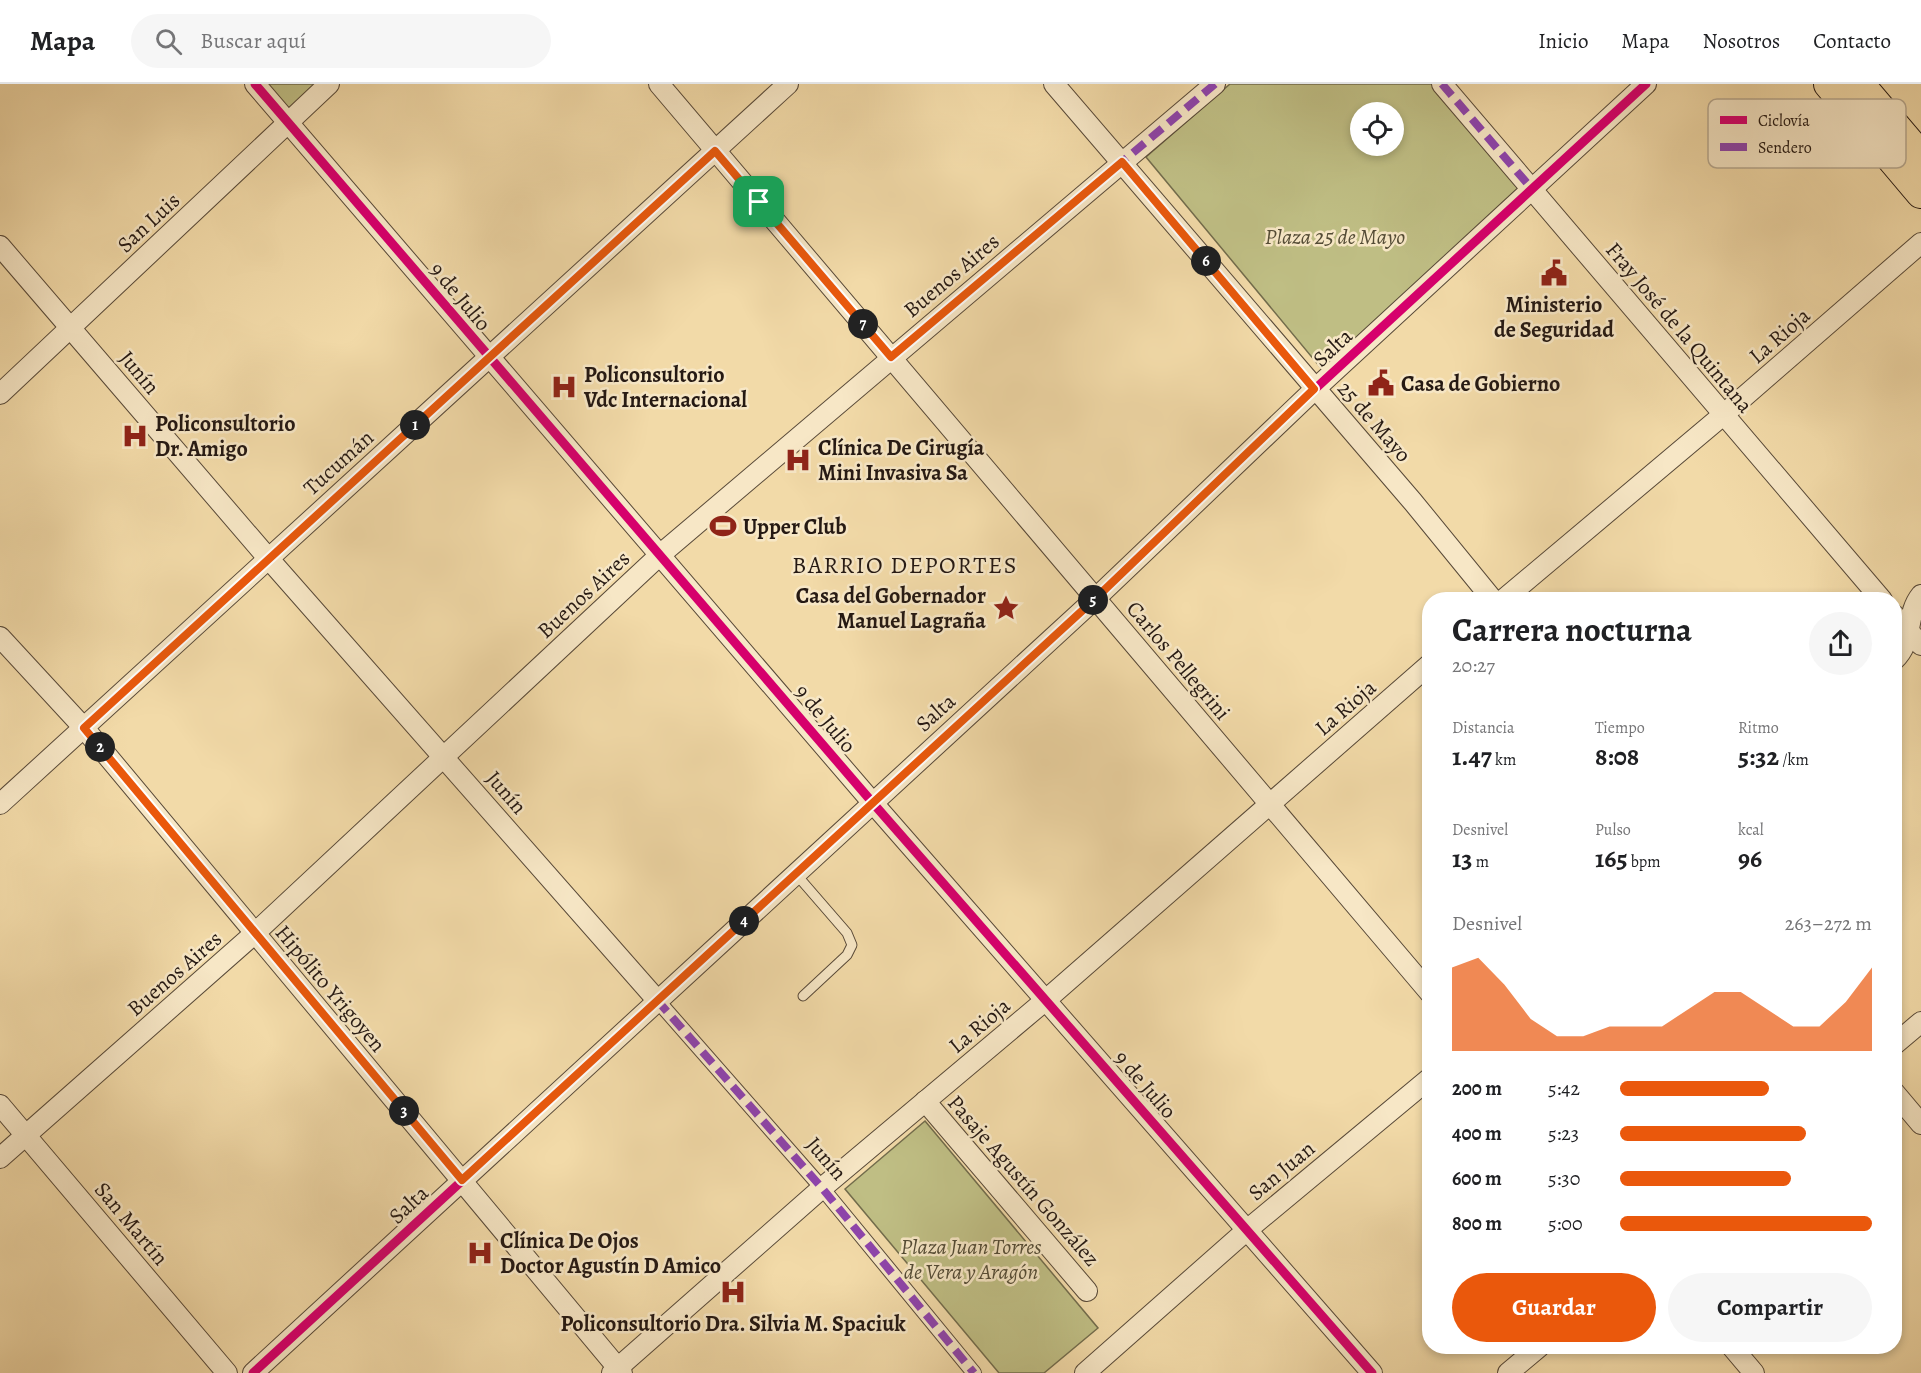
<!DOCTYPE html>
<html lang="es">
<meta charset="utf-8">
<style>
:root{--surface:#fff;--page:#f6f6f6;--text:#202124;--muted:#757577;--line:#e0e0e0;--accent:#ea580c}
body{margin:0;font-family:Alegreya,serif;background:var(--page);color:var(--text);height:100vh;display:flex;flex-direction:column;font-size:22px;white-space:nowrap}
*{box-sizing:border-box;margin:0}
p{font-size:20px;color:var(--muted)}
.icon{flex:none;width:33px;height:33px;fill:none;stroke:currentColor;stroke-width:2;stroke-linecap:round;stroke-linejoin:round}
.map{position:relative;flex:1;overflow:hidden}
.drawer{position:absolute;left:1422px;top:508px;width:480px;height:762px;display:flex;flex-direction:column;background:var(--surface);border-radius:24px;box-shadow:0 3px 9px #0003}
.drawer>*{flex:none}
.controls{position:absolute;left:1350px;top:18px;display:grid;gap:12px}
.controls a{display:grid;place-items:center;width:54px;height:54px;border-radius:50%;background:var(--surface);box-shadow:0 3px 9px #0003;font-size:30px}
.pin{position:absolute;display:grid;place-items:center;width:51px;height:51px;color:#fff;margin:-26px;border-radius:12px;box-shadow:0 3px 9px #0006}
.km{position:absolute;width:30px;height:30px;margin:-15px;border-radius:50%;background:#222;color:#fff;font-size:16px;line-height:30px;text-align:center}
.round{display:grid;place-items:center;flex:none;width:63px;height:63px;border-radius:32px;background:var(--page)}
.overview{display:flex;align-items:center;justify-content:space-between;height:102px;padding:0 30px}
h1{font-size:33px;font-weight:600;line-height:45px}
.figures{display:grid;grid-template-columns:repeat(3,1fr);gap:9px;height:102px;padding:6px 30px}
.figures div{display:grid;align-content:center}
.figures b{font-size:26px;font-weight:600}
.figures small{font-size:16px;font-weight:400}
.figures p{font-size:16px}
.chart{height:168px;padding:12px 30px}
.chart p{display:flex;justify-content:space-between}
.chart svg{width:100%;height:108px;margin-top:6px;fill:var(--accent);opacity:.7}
.button{display:flex;gap:12px;margin-top:auto;padding:12px 30px}
.button a{flex:1;height:69px;border-radius:36px;background:var(--accent);color:#fff;font-size:24px;font-weight:600;line-height:69px;text-align:center}
.button a+a{background:var(--page);color:var(--text)}
ul{padding:0 30px;list-style:none;font-size:20px}
li{display:grid;grid-template-columns:96px 72px 1fr;align-items:center;height:45px}
li i{height:15px;border-radius:8px;background:var(--accent)}
header{display:flex;align-items:center;gap:36px;box-sizing:border-box;height:84px;padding:0 30px;background:var(--surface);border-bottom:2px solid var(--line)}
header strong{font-size:28px}
nav{display:flex;gap:33px;margin-inline-start:auto;font-size:21px}
.search{width:420px;height:54px;background:var(--page);display:flex;align-items:center;gap:15px;box-sizing:border-box;padding:0 21px;border-radius:33px;color:var(--muted);font-size:22px}
.map>svg:first-child{display:block}
.green{fill:#bfbe84;stroke:#726c4c;stroke-width:1.5;fill-rule:evenodd}
.lines{fill:none;stroke-linecap:round;stroke-linejoin:round}
.service-casing{stroke:#584938;stroke-width:11}
.pedestrian-casing{stroke:#584938;stroke-width:16}
.minor-casing{stroke:#584938;stroke-width:22}
.primary-casing{stroke:#251913;stroke-width:32}
.service{stroke:#f7e7c6;stroke-width:9}
.pedestrian{stroke:#f7e7c6;stroke-width:14}
.minor{stroke:#f7e7c6;stroke-width:20}
.primary{stroke:#f2daa8;stroke-width:30}
.quiet{stroke:#8e44ad;stroke-width:8;stroke-dasharray:15 8;stroke-linecap:butt}
.cycleway-casing{stroke:#f7e7c6;stroke-width:13}
.cycleway{stroke:#d6006c;stroke-width:9}
.route-casing{stroke:#fff;stroke-width:12}
.route{stroke:#ea580c;stroke-width:8}
.labels{text-anchor:middle;stroke-width:5;stroke-linejoin:round;paint-order:stroke}
.street-label{font-size:22px;fill:#251913;stroke:#f7e7c6}
.park-label{font-size:22px;font-style:italic;fill:#534b35;stroke:#f7e7c6}
.poi-label{font-size:22px;font-weight:bold;fill:#251913;stroke:#f7e7c6;text-anchor:start}
.neighbourhood-label{font-size:24px;letter-spacing:1.5px;fill:#251913;stroke:#f7e7c6}
.key{fill:#f7e7c6;stroke:#b8a990;stroke-width:1.5}
.key-label{font-size:16px;fill:#251913}
</style>
<header>
<strong>Mapa</strong>
<div class="search"><svg class="icon" aria-label="search" viewBox="0 0 24 24"><circle cx="10" cy="10" r="6"/><path d="M15 15l6 6"/></svg>Buscar aquí</div>
<nav><a>Inicio</a><a>Mapa</a><a>Nosotros</a><a>Contacto</a></nav>
</header>
<div class="map">
<svg width="1921" height="1289" viewBox="0 0 1921 1289">
<rect width="100%" height="100%" fill="#f2daa8"/>
<filter id="stains"><feTurbulence type="fractalNoise" baseFrequency=".00333" numOctaves="4"/><feColorMatrix values="0 0 0 0 .2 0 0 0 0 .09 0 0 0 0 .02 0 0 0 .5 -.17"/></filter>
<radialGradient id="worn" r=".72"><stop offset=".6" stop-color="#630" stop-opacity="0"/><stop offset="1" stop-color="#630" stop-opacity=".3"/></radialGradient>
<g class="green">
<path d="M267,0h52l-29,27z"/>
<path d="M1230,0h206l91,103 -202,186 -179,-216zM1360,28h34v34h-34z"/>
<path d="M925,1037l173,207 -54,45h-45l-154,-184z"/>
</g>
<g class="lines">
<g class="service-casing">
<path id="service" d="M795,789l52,60 5,12 -5,10 -44,41"/>
</g>
<g class="pedestrian-casing">
<path id="pedestrian" d="M657,916l165,188 152,185"/>
</g>
<g class="minor-casing">
<g id="minor">
<path d="M255,0l617,718 500,571"/>
<path d="M659,0l771,909"/>
<path d="M1054,0l359,418 80,98"/>
<path d="M1442,0l440,516"/>
<path d="M0,162l268,312 389,442"/>
<path d="M0,310l329,-310"/>
<path d="M1503,516l220,-185 198,-172"/>
<path d="M1894,531l27,30"/>
<path d="M0,553l84,91 538,645"/>
<path d="M1894,576c20,-18 11,-45 27,-65"/>
<path d="M0,720l788,-720"/>
<path d="M1894,961l27,-23"/>
<path d="M1894,1008l27,32"/>
<path d="M925,1017l162,190"/>
<path d="M0,1021l227,268"/>
<path d="M0,1074l254,-224 407,-380 554,-470"/>
<path d="M1732,1263l22,26"/>
<path d="M253,1289l843,-775 219,-209 331,-305"/>
<path d="M612,1289l210,-185 225,-189 383,-335"/>
<path d="M1085,1289l162,-143 183,-152"/>
<path d="M1508,1289l31,-26"/>
</g>
</g>
<g class="primary-casing">
<g id="primary">
<path d="M1829,0l92,109"/>
<path d="M1859,0l62,73"/>
</g>
</g>
<use href="#service" class="service"/>
<use href="#pedestrian" class="pedestrian"/>
<use href="#minor" class="minor"/>
<use href="#primary" class="primary"/>
<g class="quiet">
<path d="M1215,0l-93,78 193,227 3,-4"/>
<path d="M1442,0l90,105 -3,4"/>
<path d="M657,916l165,188 152,185"/>
</g>
<g class="cycleway-casing">
<g id="cycleway">
<path d="M255,0l617,718 500,571"/>
<path d="M253,1289l843,-775 219,-209 331,-305"/>
</g>
</g>
<use href="#cycleway" class="cycleway"/>
</g>
<g class="lines">
<g class="route-casing">
<path id="route" d="M715,67l176,206 231,-195 192,227 -218,209 -634,582 -378,-452z"/>
</g>
<use href="#route" class="route"/>
</g>
<defs>
<g id="civic-bare" transform="scale(2.07)"><path d="M-.6-6.5H3V-4.5H.6V-3L4-1V1h2V6H-6V1h2V-1L-.6-3ZM-1.2 2.5V6h2.4V2.5Z" fill="#8f2418" stroke="#f7e7c6" stroke-width="2.5" paint-order="stroke"/></g>
<g id="hospital-bare" transform="scale(2.07)"><path d="M-5-5h3v3.5h4V-5h3V5h-3V1.5h-4V5h-3Z" fill="#8f2418" stroke="#f7e7c6" stroke-width="2.5" paint-order="stroke"/></g>
<g id="stadium-bare" transform="scale(2.07)"><path d="M0-5a6.5 5 0 1 0 0 10a6.5 5 0 1 0 0-10ZM-3.5-1.8h7v3.6h-7Z" fill="#8f2418" stroke="#f7e7c6" stroke-width="2.5" paint-order="stroke"/></g>
<g id="sight-bare" transform="scale(2.07)"><path d="M0-6L1.8-2.2L6-1.7L2.9 1.2L3.7 5.4L0 3.3L-3.7 5.4L-2.9 1.2L-6-1.7L-1.8-2.2Z" fill="#8f2418" stroke="#f7e7c6" stroke-width="2.5" paint-order="stroke"/></g>
</defs>
<g fill-rule="evenodd">
<use href="#civic-bare" x="1554" y="189"/>
<use href="#civic-bare" x="1381" y="299"/>
<use href="#hospital-bare" x="564" y="303"/>
<use href="#hospital-bare" x="135" y="352"/>
<use href="#hospital-bare" x="798" y="376"/>
<use href="#stadium-bare" x="723" y="442"/>
<use href="#sight-bare" x="1006" y="524"/>
<use href="#hospital-bare" x="480" y="1169"/>
<use href="#hospital-bare" x="733" y="1208"/>
</g>
<g class="labels">
<g class="street-label">
<text transform="translate(148 138) rotate(-43)" y="8">San Luis</text>
<text transform="translate(951 191) rotate(-40)" y="8">Buenos Aires</text>
<text transform="translate(461 212) rotate(50)" y="8">9 de Julio</text>
<text transform="translate(1680 243) rotate(50)" y="8">Fray José de la Quintana</text>
<text transform="translate(1779 251) rotate(-41)" y="8">La Rioja</text>
<text transform="translate(1332 263) rotate(-43)" y="8">Salta</text>
<text transform="translate(140 288) rotate(50)" y="8">Junín</text>
<text transform="translate(1375 337) rotate(49)" y="8">25 de Mayo</text>
<text transform="translate(338 378) rotate(-42)" y="8">Tucumán</text>
<text transform="translate(583 510) rotate(-43)" y="8">Buenos Aires</text>
<text transform="translate(1179 576) rotate(50)" y="8">Carlos Pellegrini</text>
<text transform="translate(1345 623) rotate(-41)" y="8">La Rioja</text>
<text transform="translate(935 628) rotate(-42)" y="8">Salta</text>
<text transform="translate(826 634) rotate(50)" y="8">9 de Julio</text>
<text transform="translate(507 708) rotate(49)" y="8">Junín</text>
<text transform="translate(174 889) rotate(-41)" y="8">Buenos Aires</text>
<text transform="translate(331 904) rotate(50)" y="8">Hipólito Yrigoyen</text>
<text transform="translate(979 941) rotate(-40)" y="8">La Rioja</text>
<text transform="translate(1146 1000) rotate(49)" y="8">9 de Julio</text>
<text transform="translate(827 1074) rotate(49)" y="8">Junín</text>
<text transform="translate(1281 1086) rotate(-40)" y="8">San Juan</text>
<text transform="translate(1024 1096) rotate(49)" y="8">Pasaje Agustín González</text>
<text transform="translate(408 1120) rotate(-43)" y="8">Salta</text>
<text transform="translate(132 1139) rotate(50)" y="8">San Martín</text>
</g>
<g class="park-label">
<text x="1335" y="160">Plaza 25 de Mayo</text>
<text x="971" y="1170">Plaza Juan Torres<tspan x="971" dy="25">de Vera y Aragón</tspan></text>
</g>
<g class="poi-label">
<text x="1554" y="228" text-anchor="middle">Ministerio<tspan x="1554" dy="25">de Seguridad</tspan></text>
<text x="584" y="298">Policonsultorio<tspan x="584" dy="25">Vdc Internacional</tspan></text>
<text x="1401" y="307">Casa de Gobierno</text>
<text x="155" y="347">Policonsultorio<tspan x="155" dy="25">Dr. Amigo</tspan></text>
<text x="818" y="371">Clínica De Cirugía<tspan x="818" dy="25">Mini Invasiva Sa</tspan></text>
<text x="743" y="450">Upper Club</text>
<text x="986" y="519" text-anchor="end">Casa del Gobernador<tspan x="986" dy="25">Manuel Lagraña</tspan></text>
<text x="500" y="1164">Clínica De Ojos<tspan x="500" dy="25">Doctor Agustín D Amico</tspan></text>
<text x="733" y="1247" text-anchor="middle">Policonsultorio Dra. Silvia M. Spaciuk</text>
</g>
<g class="neighbourhood-label">
<text x="905" y="489">BARRIO DEPORTES</text>
</g>
</g>
<rect x="1708" y="15" width="198" height="69" rx="9" class="key"/>
<rect x="1720" y="32" width="27" height="8" fill="#d6006c"/>
<rect x="1720" y="59" width="27" height="8" fill="#8e44ad"/>
<g class="key-label">
<text x="1758" y="42">Ciclovía</text>
<text x="1758" y="69">Sendero</text>
</g>
<rect width="100%" height="100%" filter="url(#stains)"/>
<rect width="100%" height="100%" fill="url(#worn)"/>
</svg>
<div class="controls">
<a><svg class="icon" aria-label="locate" viewBox="0 0 24 24"><circle cx="12" cy="12" r="6"/><path d="M12 2v4M12 18v4M2 12h4M18 12h4"/></svg></a>
</div>
<div class="pin" style="left:759px;top:118px;background:#1e9e55"><svg class="icon" aria-label="arrive" viewBox="0 0 24 24"><path d="M6 21V4h12l-3 4 3 4H6"/></svg></div>
<b class="km" style="left:415px;top:341px">1</b>
<b class="km" style="left:100px;top:663px">2</b>
<b class="km" style="left:404px;top:1027px">3</b>
<b class="km" style="left:744px;top:837px">4</b>
<b class="km" style="left:1093px;top:516px">5</b>
<b class="km" style="left:1206px;top:177px">6</b>
<b class="km" style="left:863px;top:240px">7</b>
<section class="drawer">
<div class="overview"><div><h1>Carrera nocturna</h1><p>20:27</p></div><a class="round"><svg class="icon" aria-label="share" viewBox="0 0 24 24"><path d="M12 15V3M7 8l5-5 5 5M5 13v7h14v-7"/></svg></a></div>
<div class="figures">
<div><p>Distancia</p><b>1.47<small> km</small></b></div>
<div><p>Tiempo</p><b>8:08</b></div>
<div><p>Ritmo</p><b>5:32<small> /km</small></b></div>
</div>
<div class="figures">
<div><p>Desnivel</p><b>13<small> m</small></b></div>
<div><p>Pulso</p><b>165<small> bpm</small></b></div>
<div><p>kcal</p><b>96</b></div>
</div>
<div class="chart"><p><span>Desnivel</span>263–272 m</p>
<svg viewBox="0 0 160 44" preserveAspectRatio="none"><path d="M0 44V10L10 6L20 17L30 31L40 38L50 38L60 34L70 34L80 34L90 27L100 20L110 20L120 27L130 34L140 34L150 24L160 10V44z"/></svg>
</div>
<ul>
<li><b>200 m</b>5:42<i style="width:59%"></i></li>
<li><b>400 m</b>5:23<i style="width:74%"></i></li>
<li><b>600 m</b>5:30<i style="width:68%"></i></li>
<li><b>800 m</b>5:00<i style="width:100%"></i></li>
</ul>
<div class="button"><a>Guardar</a><a>Compartir</a></div>
</section>
</div>
